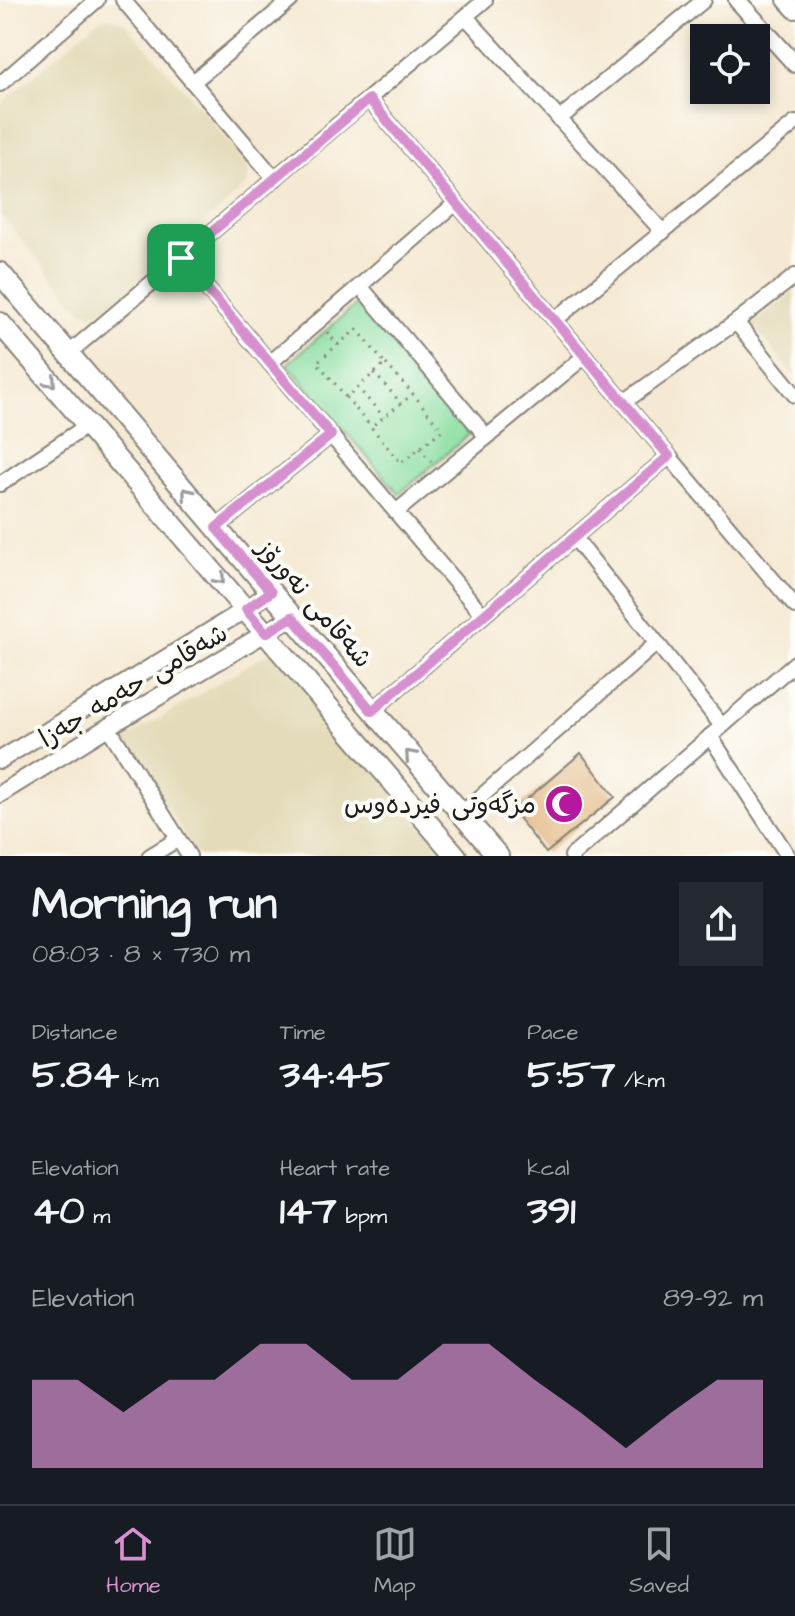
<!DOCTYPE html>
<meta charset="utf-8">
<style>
:root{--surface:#171b24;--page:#242831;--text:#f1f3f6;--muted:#9ea1a6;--line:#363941;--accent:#d690ce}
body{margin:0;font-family:"Architects Daughter","Playpen Sans Arabic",sans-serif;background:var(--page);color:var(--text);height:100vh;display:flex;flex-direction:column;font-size:30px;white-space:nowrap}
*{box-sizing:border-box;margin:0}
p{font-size:26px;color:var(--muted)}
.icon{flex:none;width:44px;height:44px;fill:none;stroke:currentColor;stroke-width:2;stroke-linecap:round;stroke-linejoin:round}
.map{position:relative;height:856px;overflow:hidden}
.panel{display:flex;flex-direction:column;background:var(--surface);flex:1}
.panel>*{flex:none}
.fabs{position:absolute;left:690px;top:24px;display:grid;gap:16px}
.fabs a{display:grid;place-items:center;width:80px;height:80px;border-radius:0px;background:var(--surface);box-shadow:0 4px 12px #0003;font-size:40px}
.pin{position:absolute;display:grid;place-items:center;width:68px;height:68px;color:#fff;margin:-34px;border-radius:16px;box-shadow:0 4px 12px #0006}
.round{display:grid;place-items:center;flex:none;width:84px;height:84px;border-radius:0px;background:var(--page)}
.summary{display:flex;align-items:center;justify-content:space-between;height:136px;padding:0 32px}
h1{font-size:44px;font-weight:700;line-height:60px}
.stats{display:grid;grid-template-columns:repeat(3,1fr);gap:12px;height:136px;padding:8px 32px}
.stats div{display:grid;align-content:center}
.stats b{font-size:40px;font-weight:700}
.stats small{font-size:22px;font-weight:400}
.stats p{font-size:22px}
.chart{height:224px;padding:16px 32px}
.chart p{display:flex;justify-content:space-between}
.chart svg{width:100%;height:144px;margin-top:8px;fill:var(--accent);opacity:.7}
.tab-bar{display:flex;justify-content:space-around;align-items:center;height:112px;border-top:2px solid var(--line);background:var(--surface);font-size:22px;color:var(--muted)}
.tab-bar a{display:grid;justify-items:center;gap:4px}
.tab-bar .selected{color:var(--accent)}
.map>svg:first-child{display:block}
.built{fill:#e4dbba}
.green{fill:#89dea1;stroke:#527d5e;stroke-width:2}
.building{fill:#dfae74}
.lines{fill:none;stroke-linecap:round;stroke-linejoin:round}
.minor-casing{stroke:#888278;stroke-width:18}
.tertiary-casing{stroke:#888278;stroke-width:20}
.secondary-casing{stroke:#888278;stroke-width:24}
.path{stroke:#888278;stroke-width:3;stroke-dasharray:2 6;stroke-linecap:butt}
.minor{stroke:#fff;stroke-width:14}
.tertiary{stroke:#fff;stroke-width:16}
.secondary{stroke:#fff;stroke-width:20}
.oneway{stroke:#999}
.route-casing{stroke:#fff;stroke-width:16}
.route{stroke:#d690ce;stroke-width:10}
.labels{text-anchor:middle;stroke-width:8;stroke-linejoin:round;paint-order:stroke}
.street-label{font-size:26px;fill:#1c1c1c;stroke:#fdfcf7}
.poi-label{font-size:26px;fill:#1c1c1c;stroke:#fdfcf7;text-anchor:end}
</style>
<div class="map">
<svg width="795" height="856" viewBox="0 0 795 856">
<rect width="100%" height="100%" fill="#fdfcf7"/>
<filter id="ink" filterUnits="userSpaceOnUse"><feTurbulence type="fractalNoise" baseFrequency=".0125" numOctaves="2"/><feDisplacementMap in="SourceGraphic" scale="16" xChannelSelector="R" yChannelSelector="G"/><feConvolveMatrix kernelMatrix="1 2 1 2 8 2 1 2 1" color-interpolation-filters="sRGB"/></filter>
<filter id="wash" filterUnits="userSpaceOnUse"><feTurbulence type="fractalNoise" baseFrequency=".006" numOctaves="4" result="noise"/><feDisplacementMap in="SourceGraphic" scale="32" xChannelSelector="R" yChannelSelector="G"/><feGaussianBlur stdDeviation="1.8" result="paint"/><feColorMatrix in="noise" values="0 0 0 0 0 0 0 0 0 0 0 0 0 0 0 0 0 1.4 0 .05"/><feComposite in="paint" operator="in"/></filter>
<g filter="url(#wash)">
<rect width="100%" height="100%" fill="#f5e9d3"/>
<g class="built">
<path d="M110,17l14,6 55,60 54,64 14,17 2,10 -2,10 -32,30 -103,88 -11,9 -9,3 -8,-3 -9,-8 -75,-89v-110l99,-84z"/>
<path d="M795,290v87l-43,-53z"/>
<path d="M273,650l174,206h-249l-74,-116z"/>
</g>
<path class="green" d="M358,303l112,131 -71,60 -112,-130z"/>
<g id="blocks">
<path class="building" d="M581,753l34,44 -69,56 -33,-42z"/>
</g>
</g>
<g filter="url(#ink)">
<use href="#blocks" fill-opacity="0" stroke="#888278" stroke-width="2"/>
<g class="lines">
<g class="minor-casing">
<g id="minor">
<path d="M123,0l152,179"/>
<path d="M466,17l197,215"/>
<path d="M193,82l98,-82"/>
<path d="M0,84l97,-84"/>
<path d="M369,99l426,507"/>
<path d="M559,119l145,-119"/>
<path d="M181,258l302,357"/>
<path d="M360,286l127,151"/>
<path d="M555,320l240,-197"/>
<path d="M736,322l59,73"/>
<path d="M69,353l416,-353"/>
<path d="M270,363l186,-160"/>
<path d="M624,402l112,-80 59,-46"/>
<path d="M0,484l88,-59"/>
<path d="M396,512l189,-156"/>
<path d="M216,528l115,-93"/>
<path d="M574,537l148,189"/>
<path d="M372,711l297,-255"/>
<path d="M108,727l81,129"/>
<path d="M710,736l78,120"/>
<path d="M461,814l196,-171"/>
<path d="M150,856l28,-17"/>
<path d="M572,856l223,-193"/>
</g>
</g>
<g class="tertiary-casing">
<g id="tertiary">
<path d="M737,0l58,64"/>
<path d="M786,0l9,10"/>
<path d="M0,760l246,-151 25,-17"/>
<path d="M0,794l108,-67 184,-110"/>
</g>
</g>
<g class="secondary-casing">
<g id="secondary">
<path d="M0,273l271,319 227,264"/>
<path d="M0,323l456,533"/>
</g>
</g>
<g class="path">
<path d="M357,329l28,35 -39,33 -29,-35z"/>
<path d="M327,332l11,13"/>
<path d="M386,364l27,30"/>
<path d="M374,373l27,30"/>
<path d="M357,387l27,30"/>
<path d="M346,397l55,66 41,-33 -29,-36 -41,32"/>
<path d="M420,448l13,16"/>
</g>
<use href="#minor" class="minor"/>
<use href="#tertiary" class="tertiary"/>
<use href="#secondary" class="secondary"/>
</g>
<defs><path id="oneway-chevron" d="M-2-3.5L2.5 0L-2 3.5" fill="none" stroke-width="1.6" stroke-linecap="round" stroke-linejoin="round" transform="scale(2)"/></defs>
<g class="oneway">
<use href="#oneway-chevron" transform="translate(51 382) rotate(49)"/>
<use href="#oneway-chevron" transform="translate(187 493) rotate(-130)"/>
<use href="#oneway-chevron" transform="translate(220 579) rotate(49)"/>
<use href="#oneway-chevron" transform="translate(410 755) rotate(-131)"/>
</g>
</g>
<g class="lines" filter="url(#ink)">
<g class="route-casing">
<path id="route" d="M369,99l300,357 -297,255 -80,-94 -26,16 -20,-24 25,-17 -55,-64 115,-93 -150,-177z"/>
</g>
<use href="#route" class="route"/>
</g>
<defs>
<g id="mosque-disc" transform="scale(2)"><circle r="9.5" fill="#b5179e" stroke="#fdfcf7"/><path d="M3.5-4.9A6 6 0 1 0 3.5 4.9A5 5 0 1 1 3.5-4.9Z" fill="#fff"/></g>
</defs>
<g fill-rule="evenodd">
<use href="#mosque-disc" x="564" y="804"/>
</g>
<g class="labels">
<g class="street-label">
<text transform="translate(315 603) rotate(49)" y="9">شەقامی نەورۆز</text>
<text transform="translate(133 685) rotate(-31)" y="9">شەقامی حەمە جەزا</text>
</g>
<g class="poi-label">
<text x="536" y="813">مزگەوتی فیردەوس</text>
</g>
</g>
</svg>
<div class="fabs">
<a><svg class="icon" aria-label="locate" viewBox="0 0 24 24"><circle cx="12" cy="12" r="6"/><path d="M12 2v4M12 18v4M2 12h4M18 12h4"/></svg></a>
</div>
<div class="pin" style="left:181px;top:258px;background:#1e9e55"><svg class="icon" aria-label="arrive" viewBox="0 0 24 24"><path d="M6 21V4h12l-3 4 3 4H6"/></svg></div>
</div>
<section class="panel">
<div class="summary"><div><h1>Morning run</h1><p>08:03 · 8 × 730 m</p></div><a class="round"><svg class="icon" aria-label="share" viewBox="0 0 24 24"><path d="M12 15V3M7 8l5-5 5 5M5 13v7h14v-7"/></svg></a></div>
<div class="stats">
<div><p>Distance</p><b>5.84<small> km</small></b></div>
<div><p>Time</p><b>34:45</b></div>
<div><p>Pace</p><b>5:57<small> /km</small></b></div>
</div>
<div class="stats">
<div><p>Elevation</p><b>40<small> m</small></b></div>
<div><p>Heart rate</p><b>147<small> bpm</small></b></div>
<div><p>kcal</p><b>391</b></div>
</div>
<div class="chart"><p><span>Elevation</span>89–92 m</p>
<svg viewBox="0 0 160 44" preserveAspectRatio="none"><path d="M0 44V17L10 17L20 27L30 17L40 17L50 6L60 6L70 17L80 17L90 6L100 6L110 17L120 27L130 38L140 27L150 17L160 17V44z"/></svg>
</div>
</section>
<nav class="tab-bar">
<a class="selected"><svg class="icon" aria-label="home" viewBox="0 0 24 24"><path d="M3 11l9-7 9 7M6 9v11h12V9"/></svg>Home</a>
<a><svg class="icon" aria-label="map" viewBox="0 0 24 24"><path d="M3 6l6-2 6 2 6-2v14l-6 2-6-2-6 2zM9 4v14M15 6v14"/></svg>Map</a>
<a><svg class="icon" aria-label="saved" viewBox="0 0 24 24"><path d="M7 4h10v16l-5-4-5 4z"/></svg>Saved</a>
</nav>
